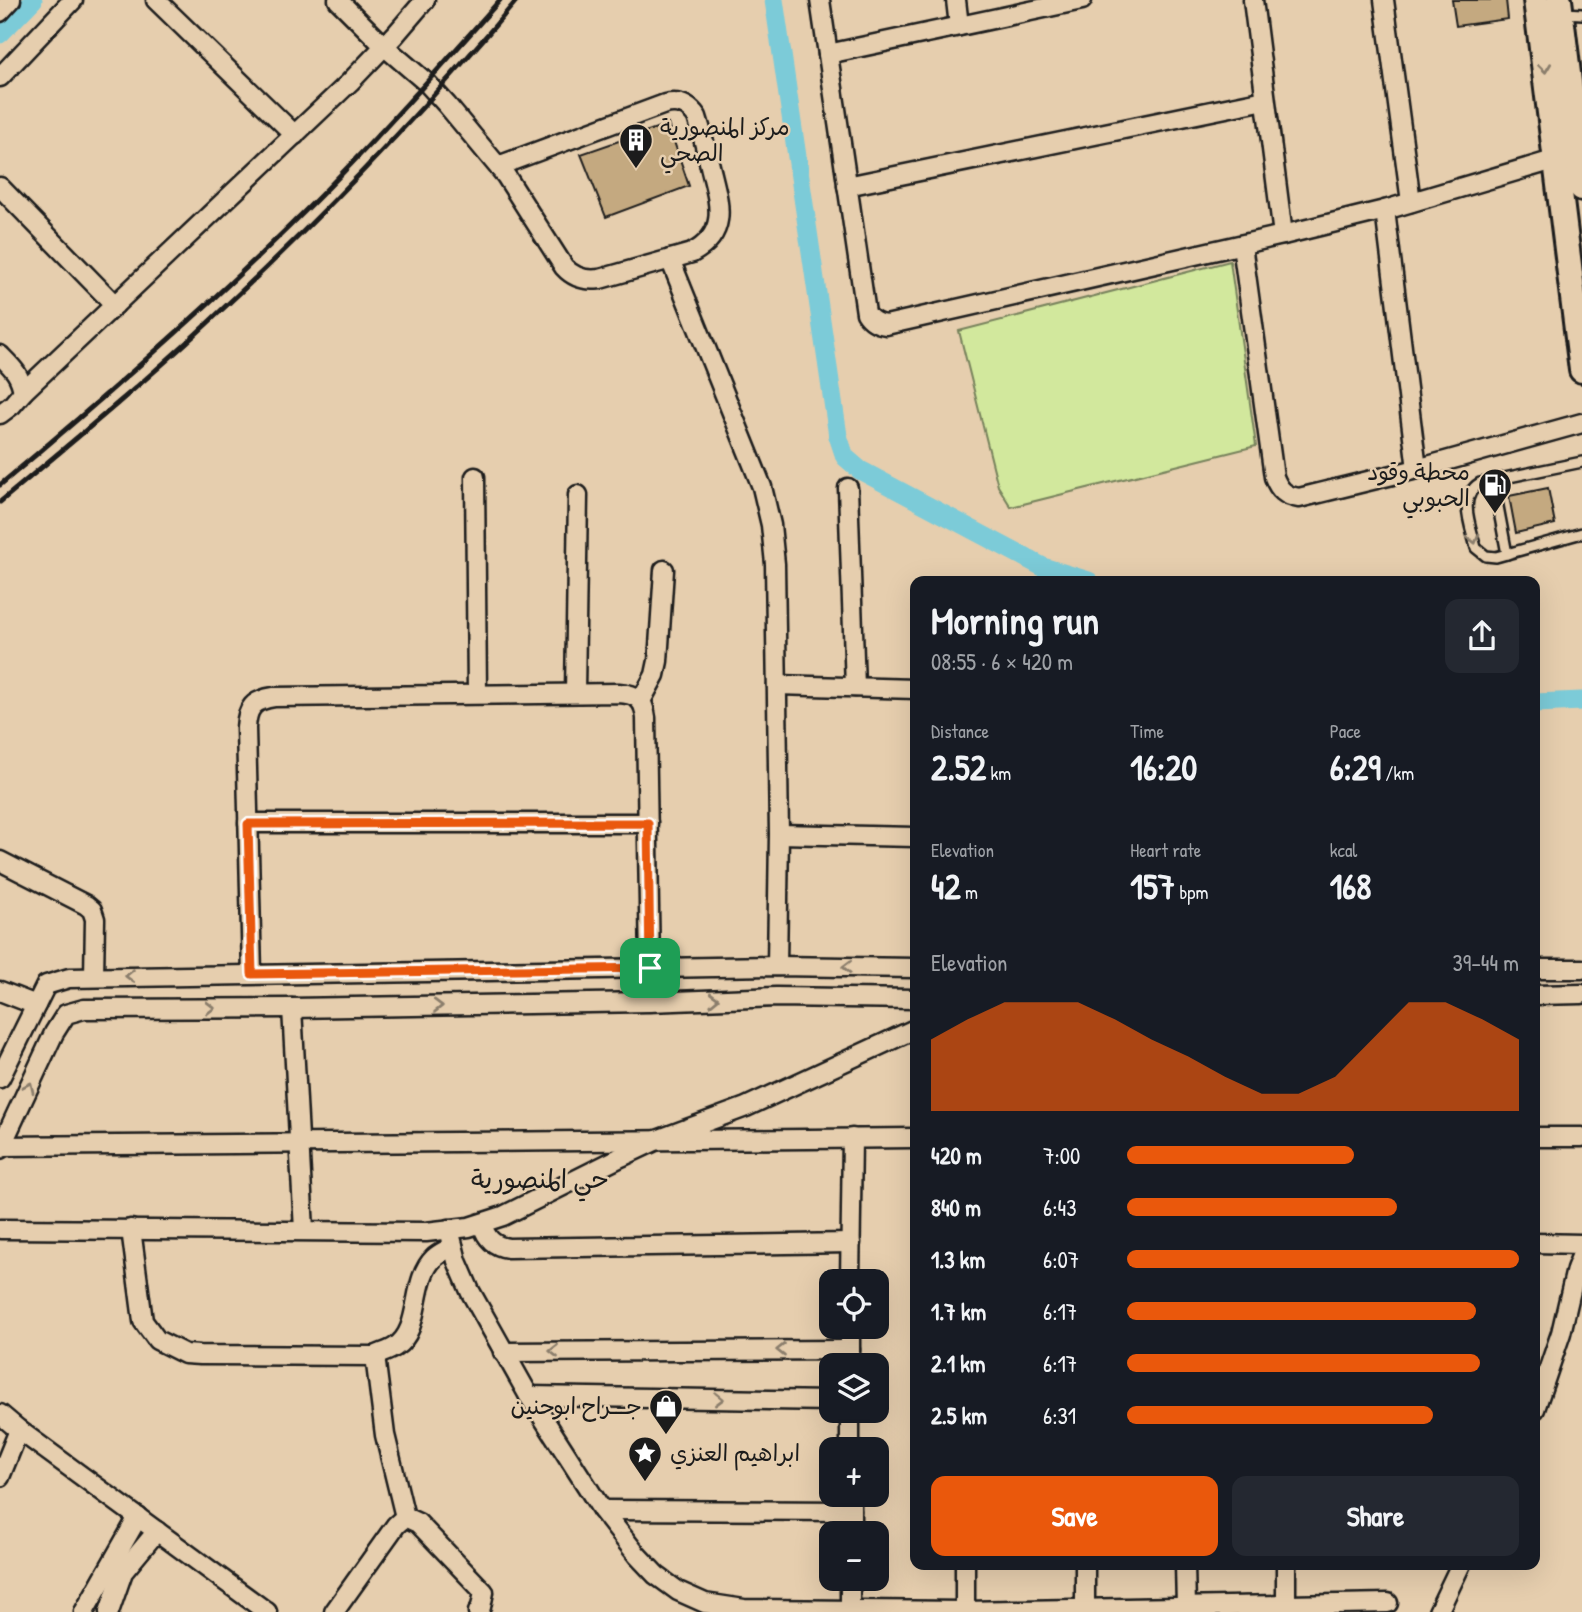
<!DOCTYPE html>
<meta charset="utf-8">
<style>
:root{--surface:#171b24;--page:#242831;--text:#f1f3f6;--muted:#9ea1a6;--accent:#ea580c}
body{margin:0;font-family:"Patrick Hand","Playpen Sans Arabic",sans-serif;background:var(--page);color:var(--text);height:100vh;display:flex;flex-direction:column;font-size:26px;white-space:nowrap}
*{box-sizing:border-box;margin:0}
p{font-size:23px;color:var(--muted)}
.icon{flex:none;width:38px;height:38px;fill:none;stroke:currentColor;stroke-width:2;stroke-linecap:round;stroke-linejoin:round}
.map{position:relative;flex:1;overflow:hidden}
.drawer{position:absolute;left:910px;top:576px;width:630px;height:994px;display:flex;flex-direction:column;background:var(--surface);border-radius:14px;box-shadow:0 7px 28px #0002}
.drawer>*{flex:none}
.controls{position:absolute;left:819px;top:1269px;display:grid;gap:14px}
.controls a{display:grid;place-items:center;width:70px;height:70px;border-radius:14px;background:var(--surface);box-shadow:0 7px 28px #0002;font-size:35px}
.pin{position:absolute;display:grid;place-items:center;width:60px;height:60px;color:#fff;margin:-30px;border-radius:14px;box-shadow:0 4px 10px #0006}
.round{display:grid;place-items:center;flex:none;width:74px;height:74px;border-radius:14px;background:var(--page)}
.summary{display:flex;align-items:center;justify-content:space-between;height:119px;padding:0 21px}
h1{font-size:38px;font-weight:700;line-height:52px}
.stats{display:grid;grid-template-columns:repeat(3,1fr);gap:10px;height:119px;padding:7px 21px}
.stats div{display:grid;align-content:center}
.stats b{font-size:35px;font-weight:700}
.stats small{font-size:19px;font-weight:400}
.stats p{font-size:19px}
.chart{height:196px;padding:14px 21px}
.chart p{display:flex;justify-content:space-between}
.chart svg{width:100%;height:126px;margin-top:7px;fill:var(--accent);opacity:.7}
.primary-button{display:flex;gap:14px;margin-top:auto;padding:14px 21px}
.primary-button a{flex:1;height:80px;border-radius:14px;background:var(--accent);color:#fff;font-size:28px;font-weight:700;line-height:80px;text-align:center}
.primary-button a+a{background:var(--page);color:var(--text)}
ul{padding:0 21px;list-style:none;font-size:23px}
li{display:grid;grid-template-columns:112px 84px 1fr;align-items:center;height:52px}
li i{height:18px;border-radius:9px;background:var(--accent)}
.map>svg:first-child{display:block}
.green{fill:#d2e89d;stroke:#77825c;stroke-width:2}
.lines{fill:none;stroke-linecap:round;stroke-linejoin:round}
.canal{stroke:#7ccbd8;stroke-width:19}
.building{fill:#c4a980;stroke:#1c1c1c;stroke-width:2}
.lane-casing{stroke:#1c1c1c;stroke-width:14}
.street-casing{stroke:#1c1c1c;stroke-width:23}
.secondary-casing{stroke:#1c1c1c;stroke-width:30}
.lane{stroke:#e6ceae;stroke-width:9}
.street{stroke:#e6ceae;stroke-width:18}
.secondary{stroke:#e6ceae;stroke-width:24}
.rail{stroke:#1c1c1c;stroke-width:5}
.oneway{stroke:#8b7e6c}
.route-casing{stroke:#fff;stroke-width:14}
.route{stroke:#ea580c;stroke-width:9}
.labels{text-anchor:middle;stroke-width:5;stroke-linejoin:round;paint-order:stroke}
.poi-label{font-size:23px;fill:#1c1c1c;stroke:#e6ceae;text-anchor:start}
.quarter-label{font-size:26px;fill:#1c1c1c;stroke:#e6ceae}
</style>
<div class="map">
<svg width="1582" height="1612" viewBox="0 0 1582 1612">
<rect width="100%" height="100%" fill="#e6ceae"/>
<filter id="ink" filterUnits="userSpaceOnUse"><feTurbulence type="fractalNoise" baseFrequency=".0143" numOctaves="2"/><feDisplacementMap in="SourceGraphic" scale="14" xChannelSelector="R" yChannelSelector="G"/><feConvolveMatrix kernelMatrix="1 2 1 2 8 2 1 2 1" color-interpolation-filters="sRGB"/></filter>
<g filter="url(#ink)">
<path class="green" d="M1230,261l26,185 -245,61 -13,-21 -39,-155z"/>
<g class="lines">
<g class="canal">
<path d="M774,0l64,436 7,21 15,13 183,97 46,14"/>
<path d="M0,34l33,-34"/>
<path d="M1535,703l47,-2"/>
</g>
</g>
<g class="building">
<path d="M1452,0h54l2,19 -52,7z"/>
<path d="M668,124l21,62 -83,31 -25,-63z"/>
<path d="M1548,488l7,36 -39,9 -7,-37z"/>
</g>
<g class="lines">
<g class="lane-casing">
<g id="lane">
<path d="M1563,13l19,1"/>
<path d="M1582,462l-102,21c-23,14 -9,43 -4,65l10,8 10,1 86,-24"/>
<path d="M1493,480l14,74"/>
</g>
</g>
<g class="street-casing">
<g id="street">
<path d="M156,0l139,135"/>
<path d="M338,0l47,47 42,36 20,22 59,71 58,91c10,11 22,14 36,12l92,-26c39,-21 26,-53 18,-87 -4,-17 -8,-33 -13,-49 -8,-12 -18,-16 -32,-13l-167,62"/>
<path d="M820,0l46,313c5,8 11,11 20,12l397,-90 102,-25 172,-51"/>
<path d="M956,0l3,26"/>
<path d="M1253,0l30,235"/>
<path d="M1384,0l27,202"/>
<path d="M0,12l11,-12"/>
<path d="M828,54l254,-54"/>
<path d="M0,77l73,-77"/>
<path d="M847,186l418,-86"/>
<path d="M0,187l115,118"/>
<path d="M1385,210l32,259"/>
<path d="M1242,245l32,232c5,13 11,19 25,21l118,-29 165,-46"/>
<path d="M670,259l92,228 9,38 4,39 4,270 -2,132"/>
<path d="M0,355c13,13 20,19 23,37"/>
<path d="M0,414l12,-9 11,-13 327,-310 45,-47 30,-35"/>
<path d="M475,477l2,216"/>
<path d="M848,488l7,199"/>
<path d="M777,685l138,4"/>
<path d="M575,693l3,-198"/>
<path d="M641,701l14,-26 3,-14 6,-91"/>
<path d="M248,823h400"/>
<path d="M779,834l136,3"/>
<path d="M0,861l86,44 6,5 3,9 -1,58"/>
<path d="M1535,969h47"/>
<path d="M252,974l-6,-246c1,-20 7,-28 28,-31l345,-4c17,1 25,6 27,25l4,250"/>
<path d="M0,991l36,14"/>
<path d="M1535,995l47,-1"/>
<path d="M292,1008l12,222"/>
<path d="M0,1078l46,-93 23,-7 708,-12 138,2"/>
<path d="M1535,1137h47"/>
<path d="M0,1146l915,-8"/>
<path d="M0,1149l54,-116 12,-19 18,-5 208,-1 357,-6 127,-5 139,2"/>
<path d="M482,1224c4,14 11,22 26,24l343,-5"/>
<path d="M0,1229l426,3 43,-5 34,-11 118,-59 36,-17 89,-33 169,-78"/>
<path d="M131,1229l12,92 14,19 28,14 15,1 175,1c6,-3 14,-5 20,-9 28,-18 15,-66 39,-89 5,-5 13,-8 19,-12"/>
<path d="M449,1229l8,32 13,30 59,105 73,114 35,45 19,20 22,16 27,12 39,6 221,2 423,-8"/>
<path d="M1535,1243l47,1"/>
<path d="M850,1281l2,-143"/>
<path d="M503,1352l347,-2"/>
<path d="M375,1356l10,79 20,82"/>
<path d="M850,1365v-39"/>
<path d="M529,1396l302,5"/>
<path d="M1535,1409l26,-76 15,-64 6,-15"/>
<path d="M850,1410v39"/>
<path d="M0,1414l19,16 248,182"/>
<path d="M0,1477l19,-47"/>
<path d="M602,1510l249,1"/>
<path d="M851,1533v-39"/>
<path d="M965,1564v48"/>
<path d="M1085,1564v45"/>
<path d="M1185,1564l1,43"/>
<path d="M1286,1564v48"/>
<path d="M850,1610v-32"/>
<path d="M84,1612l54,-95"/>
<path d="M109,1612l14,-40 34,-41"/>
<path d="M334,1612l62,-87 9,-8 13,6 66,69 -3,15 -3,5"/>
<path d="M1438,1612l23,-48"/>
</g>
</g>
<g class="secondary-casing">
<g id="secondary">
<path d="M1536,0l46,370"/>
<path d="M1559,0l23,188"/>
</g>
</g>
<use href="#lane" class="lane"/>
<use href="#street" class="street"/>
<use href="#secondary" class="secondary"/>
<g class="rail">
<path d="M0,485c110,-92 219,-187 320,-289 62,-63 121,-129 180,-196"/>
<path d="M0,502c72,-60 145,-120 213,-184 108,-100 209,-206 304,-318"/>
</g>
</g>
<defs><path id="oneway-chevron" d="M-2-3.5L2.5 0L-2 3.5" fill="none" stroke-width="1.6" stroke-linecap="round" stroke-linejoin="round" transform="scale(1.75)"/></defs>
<g class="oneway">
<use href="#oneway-chevron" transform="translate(1545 68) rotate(83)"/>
<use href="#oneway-chevron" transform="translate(1474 539) rotate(75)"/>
<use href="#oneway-chevron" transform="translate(847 967) rotate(-179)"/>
<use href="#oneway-chevron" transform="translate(130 976) rotate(179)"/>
<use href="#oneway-chevron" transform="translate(714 999) rotate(-2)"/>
<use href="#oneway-chevron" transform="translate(438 1006) rotate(-1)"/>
<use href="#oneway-chevron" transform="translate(210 1008)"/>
<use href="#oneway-chevron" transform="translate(29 1087) rotate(-65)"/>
<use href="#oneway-chevron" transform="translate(781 1350) rotate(180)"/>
<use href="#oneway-chevron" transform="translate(554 1351) rotate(180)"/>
<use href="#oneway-chevron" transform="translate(719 1399) rotate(1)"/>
</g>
</g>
<g class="lines" filter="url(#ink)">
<g class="route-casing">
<path id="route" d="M648,823l2,145 -398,6 -4,-150z"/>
</g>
<use href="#route" class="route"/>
</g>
<defs>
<g id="building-pin" transform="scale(1.75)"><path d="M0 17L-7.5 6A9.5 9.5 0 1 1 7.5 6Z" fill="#1c1c1c" stroke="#e6ceae"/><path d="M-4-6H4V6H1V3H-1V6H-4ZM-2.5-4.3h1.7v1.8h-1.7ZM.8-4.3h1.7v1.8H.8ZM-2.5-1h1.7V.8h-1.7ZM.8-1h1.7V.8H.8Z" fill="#fff"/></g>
<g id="fuel-pin" transform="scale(1.75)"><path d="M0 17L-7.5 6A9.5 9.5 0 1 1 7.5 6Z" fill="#1c1c1c" stroke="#e6ceae"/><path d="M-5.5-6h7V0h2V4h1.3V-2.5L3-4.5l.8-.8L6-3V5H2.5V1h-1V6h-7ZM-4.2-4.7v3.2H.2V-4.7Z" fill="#fff"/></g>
<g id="shop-pin" transform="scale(1.75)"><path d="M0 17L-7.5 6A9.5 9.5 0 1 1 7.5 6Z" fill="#1c1c1c" stroke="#e6ceae"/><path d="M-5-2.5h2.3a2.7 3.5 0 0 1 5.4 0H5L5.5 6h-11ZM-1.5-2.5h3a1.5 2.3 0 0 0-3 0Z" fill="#fff"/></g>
<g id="sight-pin" transform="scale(1.75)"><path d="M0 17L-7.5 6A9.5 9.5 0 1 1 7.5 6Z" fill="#1c1c1c" stroke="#e6ceae"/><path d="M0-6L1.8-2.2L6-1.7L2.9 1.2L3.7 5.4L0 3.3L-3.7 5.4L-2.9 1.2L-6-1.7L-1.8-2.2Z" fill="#fff"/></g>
</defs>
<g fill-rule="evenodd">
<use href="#building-pin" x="636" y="140"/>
<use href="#fuel-pin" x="1495" y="485"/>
<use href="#shop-pin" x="666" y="1406"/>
<use href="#sight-pin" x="645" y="1453"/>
</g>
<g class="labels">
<g class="poi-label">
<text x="660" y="135">مركز المنصورية<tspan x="660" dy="26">الصحي</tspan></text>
<text x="1470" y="480" text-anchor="end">محطة وقود<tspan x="1470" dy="26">الحبوبي</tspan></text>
<text x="642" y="1414" text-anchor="end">جـــراح ابوحنين</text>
<text x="670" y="1461">ابراهيم العنزي</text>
</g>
<g class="quarter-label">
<text x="540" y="1188">حي المنصورية</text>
</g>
</g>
</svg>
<div class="controls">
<a><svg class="icon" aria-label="locate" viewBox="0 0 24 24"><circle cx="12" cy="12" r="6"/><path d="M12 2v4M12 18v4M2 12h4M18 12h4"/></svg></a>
<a><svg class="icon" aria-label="layers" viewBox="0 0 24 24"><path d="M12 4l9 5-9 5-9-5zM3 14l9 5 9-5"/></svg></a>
<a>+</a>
<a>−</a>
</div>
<div class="pin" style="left:650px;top:968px;background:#1e9e55"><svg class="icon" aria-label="arrive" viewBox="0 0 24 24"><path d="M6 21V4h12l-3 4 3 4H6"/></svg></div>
<section class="drawer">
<div class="summary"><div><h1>Morning run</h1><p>08:55 · 6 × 420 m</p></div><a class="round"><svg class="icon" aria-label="share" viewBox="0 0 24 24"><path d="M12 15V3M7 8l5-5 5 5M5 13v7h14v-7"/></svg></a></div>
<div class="stats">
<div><p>Distance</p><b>2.52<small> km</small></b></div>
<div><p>Time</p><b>16:20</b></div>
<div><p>Pace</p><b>6:29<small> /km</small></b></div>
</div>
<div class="stats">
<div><p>Elevation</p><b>42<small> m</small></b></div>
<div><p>Heart rate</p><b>157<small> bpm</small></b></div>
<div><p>kcal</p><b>168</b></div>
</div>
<div class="chart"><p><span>Elevation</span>39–44 m</p>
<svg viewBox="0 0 160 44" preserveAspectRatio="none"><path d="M0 44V19L10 12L20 6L30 6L40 6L50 12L60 19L70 25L80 32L90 38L100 38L110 32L120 19L130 6L140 6L150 12L160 19V44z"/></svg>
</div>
<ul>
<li><b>420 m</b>7:00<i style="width:58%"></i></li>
<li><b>840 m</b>6:43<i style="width:69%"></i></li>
<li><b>1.3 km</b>6:07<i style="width:100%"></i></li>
<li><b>1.7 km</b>6:17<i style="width:89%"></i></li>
<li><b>2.1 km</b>6:17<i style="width:90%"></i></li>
<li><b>2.5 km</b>6:31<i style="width:78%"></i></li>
</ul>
<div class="primary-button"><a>Save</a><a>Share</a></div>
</section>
</div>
